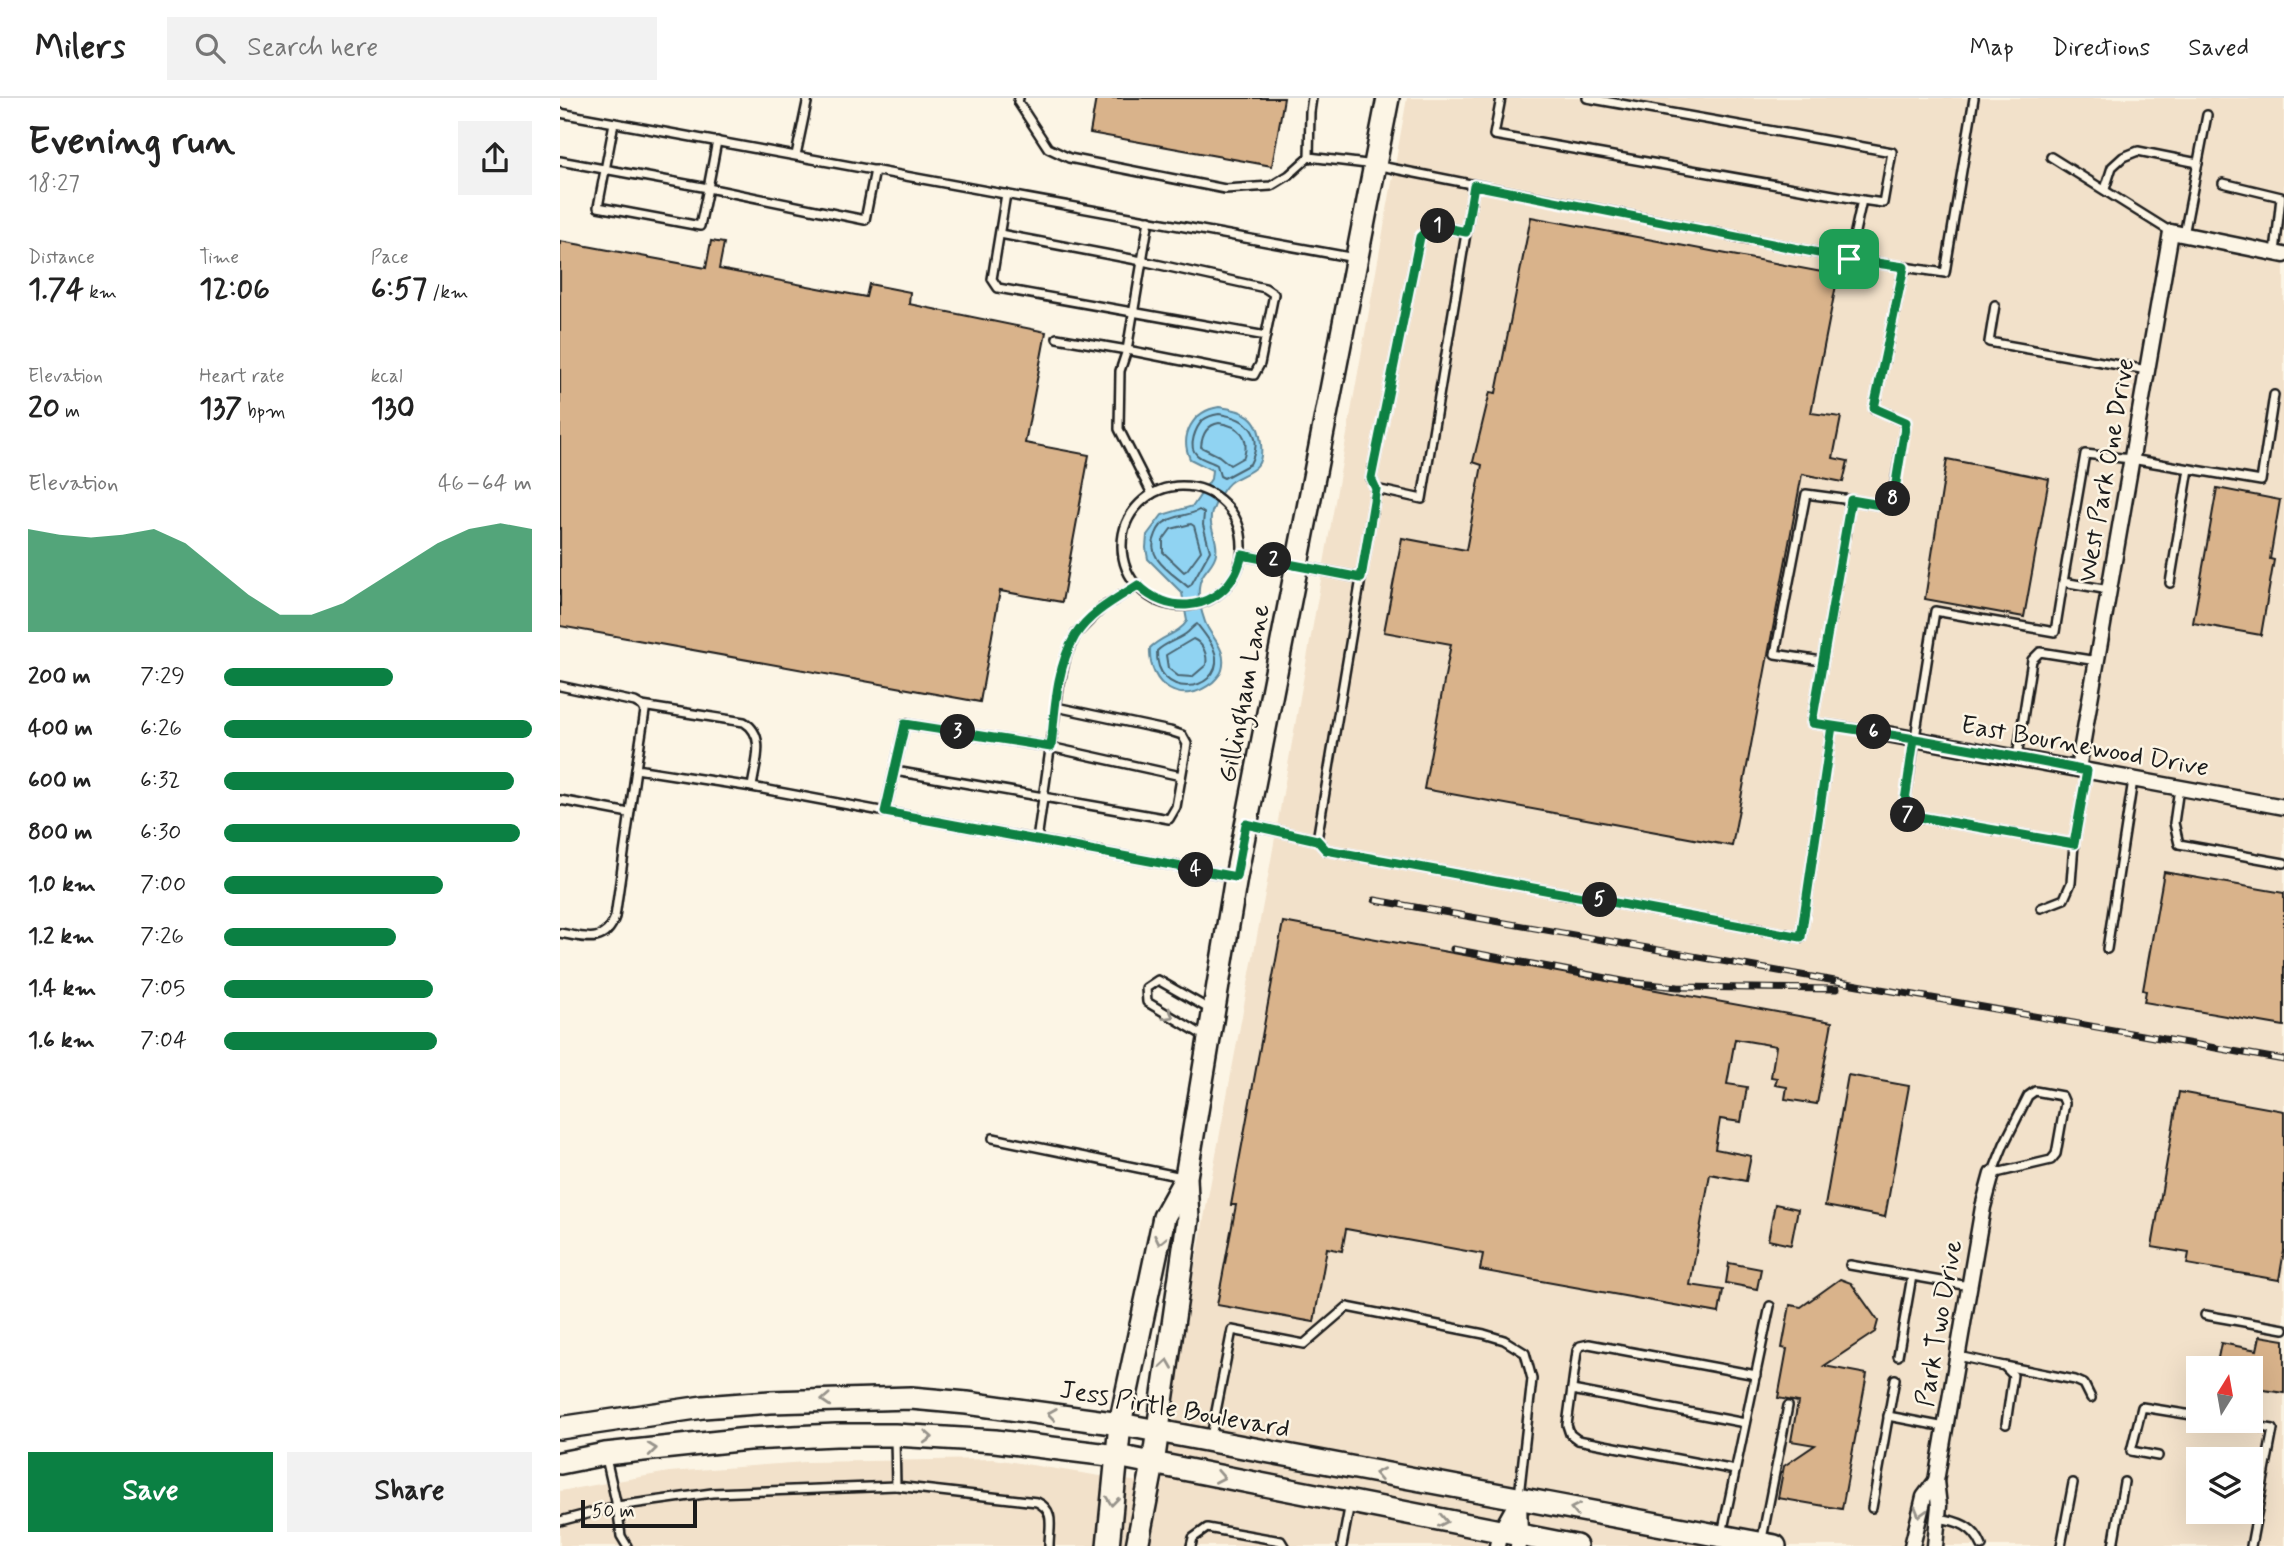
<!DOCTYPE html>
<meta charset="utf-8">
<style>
:root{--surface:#fff;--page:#f2f2f2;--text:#222;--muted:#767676;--line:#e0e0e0;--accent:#0b8043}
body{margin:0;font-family:Mynerve,sans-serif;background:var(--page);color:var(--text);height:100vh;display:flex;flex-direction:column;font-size:26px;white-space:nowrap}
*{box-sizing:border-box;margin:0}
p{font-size:23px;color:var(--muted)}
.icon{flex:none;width:38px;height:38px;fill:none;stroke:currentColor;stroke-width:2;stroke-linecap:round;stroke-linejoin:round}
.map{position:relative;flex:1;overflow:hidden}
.sheet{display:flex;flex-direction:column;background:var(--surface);width:560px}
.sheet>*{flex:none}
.needle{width:46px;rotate:11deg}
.buttons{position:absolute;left:1626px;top:1258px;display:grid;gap:14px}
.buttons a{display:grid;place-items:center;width:77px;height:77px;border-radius:0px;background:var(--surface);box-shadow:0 7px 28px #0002;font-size:35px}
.scale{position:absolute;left:21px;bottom:18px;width:116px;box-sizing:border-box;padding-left:7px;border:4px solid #1c1c1c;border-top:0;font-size:19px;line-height:24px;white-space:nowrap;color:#1c1c1c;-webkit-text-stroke:5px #fcf5e5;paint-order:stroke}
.pin{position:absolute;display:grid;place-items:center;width:60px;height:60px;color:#fff;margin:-30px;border-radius:14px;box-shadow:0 4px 10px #0006}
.km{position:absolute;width:35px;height:35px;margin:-18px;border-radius:50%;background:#222;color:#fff;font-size:19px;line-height:35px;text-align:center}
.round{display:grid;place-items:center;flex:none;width:74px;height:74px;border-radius:0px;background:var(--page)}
.headline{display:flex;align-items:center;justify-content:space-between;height:119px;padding:0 28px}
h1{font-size:38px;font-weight:800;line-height:52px}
.metrics{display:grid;grid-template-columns:repeat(3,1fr);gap:10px;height:119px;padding:7px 28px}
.metrics div{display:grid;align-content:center}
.metrics b{font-size:30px;font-weight:800}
.metrics small{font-size:19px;font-weight:400}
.metrics p{font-size:19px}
.chart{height:196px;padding:14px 28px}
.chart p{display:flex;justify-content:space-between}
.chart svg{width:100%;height:126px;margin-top:7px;fill:var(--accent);opacity:.7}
.primary-button{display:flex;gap:14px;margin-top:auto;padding:14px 28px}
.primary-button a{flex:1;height:80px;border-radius:0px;background:var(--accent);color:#fff;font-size:28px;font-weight:800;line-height:80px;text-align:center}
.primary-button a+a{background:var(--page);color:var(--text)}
ul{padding:0 28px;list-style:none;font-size:23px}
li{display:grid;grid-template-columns:112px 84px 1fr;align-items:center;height:52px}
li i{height:18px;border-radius:9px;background:var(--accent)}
header{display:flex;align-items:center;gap:42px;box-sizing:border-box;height:98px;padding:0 35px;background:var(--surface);border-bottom:2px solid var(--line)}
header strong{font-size:33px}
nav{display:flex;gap:38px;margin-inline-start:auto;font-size:24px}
.search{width:490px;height:63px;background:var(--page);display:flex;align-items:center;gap:18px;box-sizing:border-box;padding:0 24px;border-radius:0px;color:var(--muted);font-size:26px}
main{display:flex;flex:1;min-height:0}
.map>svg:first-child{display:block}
.built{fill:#f2e1ca;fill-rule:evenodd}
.water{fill:#90d3f2;stroke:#628a9c;stroke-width:2}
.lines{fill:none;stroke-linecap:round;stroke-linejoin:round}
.shore{stroke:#4a6572;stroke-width:2}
.building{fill:#d9b38b;stroke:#1c1c1c;stroke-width:2}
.lane-casing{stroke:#1c1c1c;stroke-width:12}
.street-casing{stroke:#1c1c1c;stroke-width:19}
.secondary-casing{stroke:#1c1c1c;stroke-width:26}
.lane{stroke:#fcf5e5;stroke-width:7}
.street{stroke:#fcf5e5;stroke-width:14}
.secondary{stroke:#fcf5e5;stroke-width:21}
.rail-casing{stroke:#1c1c1c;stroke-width:7}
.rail{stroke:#fcf5e5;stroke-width:4.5;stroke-dasharray:13;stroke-linecap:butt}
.oneway{stroke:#97938b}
.route-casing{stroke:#fff;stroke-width:14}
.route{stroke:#0b8043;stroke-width:9}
.labels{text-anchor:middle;stroke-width:5;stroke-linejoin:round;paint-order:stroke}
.street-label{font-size:26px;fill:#1c1c1c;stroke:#fcf5e5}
</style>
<header>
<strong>Milers</strong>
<div class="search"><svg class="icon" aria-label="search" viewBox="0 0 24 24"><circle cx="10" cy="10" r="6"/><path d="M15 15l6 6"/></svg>Search here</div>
<nav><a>Map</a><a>Directions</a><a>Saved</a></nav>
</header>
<main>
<section class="sheet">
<div class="headline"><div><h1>Evening run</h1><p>18:27</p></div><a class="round"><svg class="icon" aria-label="share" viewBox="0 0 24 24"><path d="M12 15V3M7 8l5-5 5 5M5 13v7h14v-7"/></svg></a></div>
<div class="metrics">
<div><p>Distance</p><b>1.74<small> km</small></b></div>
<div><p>Time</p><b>12:06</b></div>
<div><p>Pace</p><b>6:57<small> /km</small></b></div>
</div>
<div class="metrics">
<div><p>Elevation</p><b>20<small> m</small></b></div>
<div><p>Heart rate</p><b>137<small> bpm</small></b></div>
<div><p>kcal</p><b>130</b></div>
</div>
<div class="chart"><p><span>Elevation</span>46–64 m</p>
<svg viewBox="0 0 160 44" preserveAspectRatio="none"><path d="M0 44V8L10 10L20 11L30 10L40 8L50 13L60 22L70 31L80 38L90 38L100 34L110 27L120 20L130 13L140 8L150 6L160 8V44z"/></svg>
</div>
<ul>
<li><b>200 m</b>7:29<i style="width:55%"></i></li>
<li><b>400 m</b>6:26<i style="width:100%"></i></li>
<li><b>600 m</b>6:32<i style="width:94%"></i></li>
<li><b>800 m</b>6:30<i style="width:96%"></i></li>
<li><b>1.0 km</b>7:00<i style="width:71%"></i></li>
<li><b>1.2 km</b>7:26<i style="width:56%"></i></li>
<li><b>1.4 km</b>7:05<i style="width:68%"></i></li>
<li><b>1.6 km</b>7:04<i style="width:69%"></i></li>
</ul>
<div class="primary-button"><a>Save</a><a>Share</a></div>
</section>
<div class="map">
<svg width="1724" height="1448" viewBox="0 0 1724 1448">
<rect width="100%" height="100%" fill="#fcf5e5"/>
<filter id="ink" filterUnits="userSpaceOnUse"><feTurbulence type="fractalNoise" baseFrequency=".0143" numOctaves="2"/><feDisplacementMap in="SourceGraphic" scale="14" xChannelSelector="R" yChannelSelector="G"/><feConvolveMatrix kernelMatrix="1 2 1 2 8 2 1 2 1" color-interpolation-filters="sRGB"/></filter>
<g filter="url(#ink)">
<path class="built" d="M847,0h877v1448h-1724v-55l109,-19 136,-10 189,-3 169,27 8,-92 95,-506zM1638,1270h52v53h-52zM1638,1362h52v52h-52z"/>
<path class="water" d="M659,309c25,3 40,9 42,37 3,27 -11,26 -29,37 -8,5 -17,22 -20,31 -5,15 7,27 4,41 -1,9 -9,15 -13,22 -8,13 -3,33 2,47 6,16 23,27 17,48 -1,4 -6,9 -9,12 -31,26 -65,4 -63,-34 11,-12 29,-14 37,-27l-5,-28 -34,-34 -2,-11 1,-13 15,-20 31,-9 18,-27 1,-9 -22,-11c-11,-24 3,-48 29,-52z"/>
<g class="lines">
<g class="shore">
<path d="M659,316c29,4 46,20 31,50l-26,14 -4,-2 -3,-11c-6,-4 -15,-5 -20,-10 -10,-8 -1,-28 6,-35 5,-4 10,-5 16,-6z"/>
<path d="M659,325c21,3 31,13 25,34l-14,8 -11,-9 -18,-9c1,-12 6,-22 18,-24z"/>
<path d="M639,412l5,3 -1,12 7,26 -19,34 -3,2c-15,-14 -44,-28 -32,-53 2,-5 6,-11 11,-13 10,-6 22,-5 32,-11z"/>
<path d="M631,426l3,2 7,25 -14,19 -3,2 -21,-20v-12l8,-11z"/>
<path d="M637,526c7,9 17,21 19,33 4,36 -61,43 -59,-6 9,-9 22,-11 31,-19 3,-3 6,-6 9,-8z"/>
<path d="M633,541c10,4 15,16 13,26l-14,12 -14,-1 -10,-8 -2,-13z"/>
</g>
</g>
<g class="building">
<path d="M536,0h188l-12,68 -182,-33z"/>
<path d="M971,119l307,58 -27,138 30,4 -8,41 15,3 -5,21 -41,-8 -70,372 -308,-57 27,-145 -67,-12 18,-94 64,12 16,-85 -9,-3 17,-70 6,1z"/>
<path d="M0,143l146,27 5,-27 13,2 -5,26 147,28 3,-13 41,8 -1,12 137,28 -21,111 64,12 -27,147 -62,-11 -20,111 -420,-76z"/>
<path d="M1387,361l102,20 -25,138 -99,-18z"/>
<path d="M1657,390l63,12 -10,59 4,1 -13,75 -68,-12z"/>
<path d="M1604,774l120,21v133l-140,-24 2,-11 -3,-1z"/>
<path d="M723,824l549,100 -15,82 -32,-5 2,-12 -12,-2 2,-7 -6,-1 5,-31 -41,-7 -8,45 20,3 -6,35 -21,-3 -5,30 36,7 -5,25 -36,-7 -20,111 33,5 -4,23 -239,-43 3,-16 -137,-25 -4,22 -15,-3 -13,74 -97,-17 19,-100h-5z"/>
<path d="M1288,977l61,11 -24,131 -60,-11z"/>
<path d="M1619,994l105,19v140l-5,29 -92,-16 2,-11 -37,-6z"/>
<path d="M1215,1106l23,5 -7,36 -23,-5z"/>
<path d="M1169,1165l32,6 -4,20 -31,-6z"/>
<path d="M1280,1181l11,4 27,38 -3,11 -51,34 43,8 -25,135 -64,-11 6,-32 31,-21 -24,-4 7,-39 -20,-4 9,-49 -5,-1 8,-43 11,2z"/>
<path d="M1700,1238l24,4v53l-34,-5v-20h-34l5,-25 36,7z"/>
</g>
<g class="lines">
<g class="lane-casing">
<g id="lane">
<path d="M459,0l-1,4 30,46 21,10 156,31 46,-3 18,-11 20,-18 66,8 474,94"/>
<path d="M941,0l-7,37 368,65 -13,59 96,14 29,-175"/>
<path d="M1027,0l305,54 -9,51 -21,-3"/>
<path d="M0,15l795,145"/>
<path d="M157,43l-9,47 157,32 10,-50"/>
<path d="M236,57l12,-57"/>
<path d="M749,59l1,-45 2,-14"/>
<path d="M1491,59l120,75"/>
<path d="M0,63l148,27 -8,38 -102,-19 16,-84"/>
<path d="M1663,85l58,14 -6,56"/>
<path d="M1545,91l7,-22 11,-10 15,-6 60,12"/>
<path d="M446,96l-14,85 6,9 268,48"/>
<path d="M440,136l142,27 123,27 9,6 -14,70 -6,11 -127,-25 -7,21 -1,58 33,65"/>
<path d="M1624,137l23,-120"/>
<path d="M1435,207l-6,37 158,28"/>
<path d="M497,240l70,12 22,-130"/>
<circle cx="622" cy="448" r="60"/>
<path d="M816,391l-5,-11 49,-241 12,-12 34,7"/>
<path d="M682,457l119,23"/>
<path d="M1503,484l-8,50 -120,-21 -32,203 171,30 13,-73"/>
<path d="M1610,485l19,-114"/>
<path d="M1549,492l-46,-8 22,-128 46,5 130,22 13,-86"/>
<path d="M1262,563l-47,-7 31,-160 45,6"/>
<path d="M0,588l75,16 7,4 3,5 -9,58 116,18 483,90"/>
<path d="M82,608l102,16c23,14 11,42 8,65"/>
<path d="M1316,634l-64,-9 39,-223 40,7 15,-85 -32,-14 30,-141"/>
<path d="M1457,659l15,-97 8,-8 57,9"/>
<path d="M335,673l274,48 7,-12 11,-63 -5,-9 -12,-4 -114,-24"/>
<path d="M1619,690l-5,35 5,21 105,19"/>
<path d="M0,702l69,13"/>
<path d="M325,714l20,-88 145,23 131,29"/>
<path d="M690,727l67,15 9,10 475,87 31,-211"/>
<path d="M477,742l22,-153 7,-31 10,-22 27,-27 35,-22"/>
<path d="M757,742l59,-351 46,10 52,-314"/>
<path d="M1481,810l23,-9 7,-16 3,-39"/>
<path d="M0,835c24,4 45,13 55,-16l21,-148"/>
<path d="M1547,851l26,-169"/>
<path d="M646,939l-59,-35 -1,-14 12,-8 51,29"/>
<path d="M1475,993l27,5 3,7 -9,51 -5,6 -59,14 12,-30 24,-48z"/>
<path d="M433,1040l189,39"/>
<path d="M1290,1167l119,21"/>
<path d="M1645,1217l79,14"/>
<path d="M1338,1258l14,-80"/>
<path d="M1398,1258l46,10 9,9 -7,49"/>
<path d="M1445,1268l70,14 9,4 7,14"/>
<path d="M1012,1292l173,33"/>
<path d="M1328,1318l57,11"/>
<path d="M1666,1323l47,8 -22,117"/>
<path d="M651,1339l21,-107 72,14 43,-37 137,27 20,6 21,13 7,26 -13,117"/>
<path d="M335,1340l1,48 141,16c19,9 12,25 12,44"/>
<path d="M1598,1358l-27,-5 11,-44 56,9"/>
<path d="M1175,1372l-157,-30 -8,-6 -3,-9 10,-74 3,-5 9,-2 167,31"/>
<path d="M1312,1410l23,-129"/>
<path d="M1378,1420c20,3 36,8 44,28"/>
<path d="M0,1423l57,-15 -11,-48"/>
<path d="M1162,1436l48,-228"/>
<path d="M1202,1441l26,-133"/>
<path d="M67,1448l-6,-10 -4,-30 95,-13 184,-7"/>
<path d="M631,1448l2,-8 14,-10 74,13 3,5"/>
<path d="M782,1448l8,-43"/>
<path d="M1501,1448l12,-63"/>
<path d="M1553,1448l11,-64"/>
</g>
</g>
<g class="street-casing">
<g id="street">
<path d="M1316,634l408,75"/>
<path d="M1518,671l93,-537 113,23"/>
<path d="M937,1448l3,-14 19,-34"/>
<path d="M958,1448l2,-10 -1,-37"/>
<path d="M1352,1448l12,-49 12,-16"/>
<path d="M1375,1448l4,-40 -3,-25 47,-274 9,-33"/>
</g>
</g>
<g class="secondary-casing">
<g id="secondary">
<path d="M0,1330l143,-21 67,-5 141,-4 56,5 153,21 655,122"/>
<path d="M0,1365l45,-9 143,-15 88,-4h59l100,6 122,15 459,90"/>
<path d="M548,1448l12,-122 44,-207 21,-38"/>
<path d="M577,1448l16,-82 35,-244 -2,-43 50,-300 152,-779"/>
</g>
</g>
<use href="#lane" class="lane"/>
<use href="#street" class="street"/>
<use href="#secondary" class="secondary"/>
<g class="rail-casing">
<g id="rail">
<path d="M815,802l909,160"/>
<path d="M893,851l175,33 50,5 159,2"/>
</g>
</g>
<use href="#rail" class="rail"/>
</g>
<defs><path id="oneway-chevron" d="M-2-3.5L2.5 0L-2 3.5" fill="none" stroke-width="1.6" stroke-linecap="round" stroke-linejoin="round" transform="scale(1.75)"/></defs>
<g class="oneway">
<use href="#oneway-chevron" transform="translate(609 917) rotate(30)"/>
<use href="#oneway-chevron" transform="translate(600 1142) rotate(102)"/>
<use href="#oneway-chevron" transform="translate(607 1266) rotate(-82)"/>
<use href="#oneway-chevron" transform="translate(266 1302) rotate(177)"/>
<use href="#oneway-chevron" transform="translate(492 1316) rotate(-172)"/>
<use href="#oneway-chevron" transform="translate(368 1339) rotate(3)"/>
<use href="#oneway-chevron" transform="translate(92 1351) rotate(-6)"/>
<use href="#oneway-chevron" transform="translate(819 1376) rotate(-169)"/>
<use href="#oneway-chevron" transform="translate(660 1379) rotate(11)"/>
<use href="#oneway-chevron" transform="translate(552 1403) rotate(96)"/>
<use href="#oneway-chevron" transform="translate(1015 1411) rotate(-169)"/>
<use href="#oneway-chevron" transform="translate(1360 1414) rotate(106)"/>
<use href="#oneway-chevron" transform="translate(883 1423) rotate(11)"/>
</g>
</g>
<g class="lines" filter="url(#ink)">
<g class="route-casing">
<path id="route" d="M1289,161l-375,-74 -8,47 -34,-7 -12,12 -49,241 5,11 -15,89 -119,-23c-2,7 -4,15 -8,21 -22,36 -68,38 -96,9 -22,14 -49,28 -63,51 -19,32 -20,75 -24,111l-146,-23 -20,88 351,65 10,-53 71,16 9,10 475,87 31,-211c85,12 170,28 255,45l-13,73 -171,-30 11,-75c-34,-6 -68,-11 -102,-16l39,-223 41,7 14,-85 -32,-14 30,-141 -55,-8"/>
</g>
<use href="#route" class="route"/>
</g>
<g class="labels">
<g class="street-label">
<text transform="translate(1545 372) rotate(-80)" y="9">West Park One Drive</text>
<text transform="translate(683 595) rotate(-79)" y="9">Gillingham Lane</text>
<text transform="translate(1525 647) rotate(10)" y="9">East Bournewood Drive</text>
<text transform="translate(1378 1225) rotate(-80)" y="9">Park Two Drive</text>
<text transform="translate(615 1310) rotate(10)" y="9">Jess Pirtle Boulevard</text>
</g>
</g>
</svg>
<div class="buttons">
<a><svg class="needle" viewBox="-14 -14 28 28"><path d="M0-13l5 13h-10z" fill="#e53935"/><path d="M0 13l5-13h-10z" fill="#767676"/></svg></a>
<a><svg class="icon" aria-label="layers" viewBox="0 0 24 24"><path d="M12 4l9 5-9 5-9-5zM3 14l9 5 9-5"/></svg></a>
</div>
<div class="scale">50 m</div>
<div class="pin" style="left:1289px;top:161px;background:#1e9e55"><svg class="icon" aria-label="arrive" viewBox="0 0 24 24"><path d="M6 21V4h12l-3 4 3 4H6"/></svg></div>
<b class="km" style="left:878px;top:128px">1</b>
<b class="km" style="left:714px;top:462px">2</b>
<b class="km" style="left:398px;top:634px">3</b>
<b class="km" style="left:636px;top:772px">4</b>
<b class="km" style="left:1040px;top:802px">5</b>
<b class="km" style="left:1314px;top:634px">6</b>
<b class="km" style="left:1348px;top:717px">7</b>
<b class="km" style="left:1333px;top:401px">8</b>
</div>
</main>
